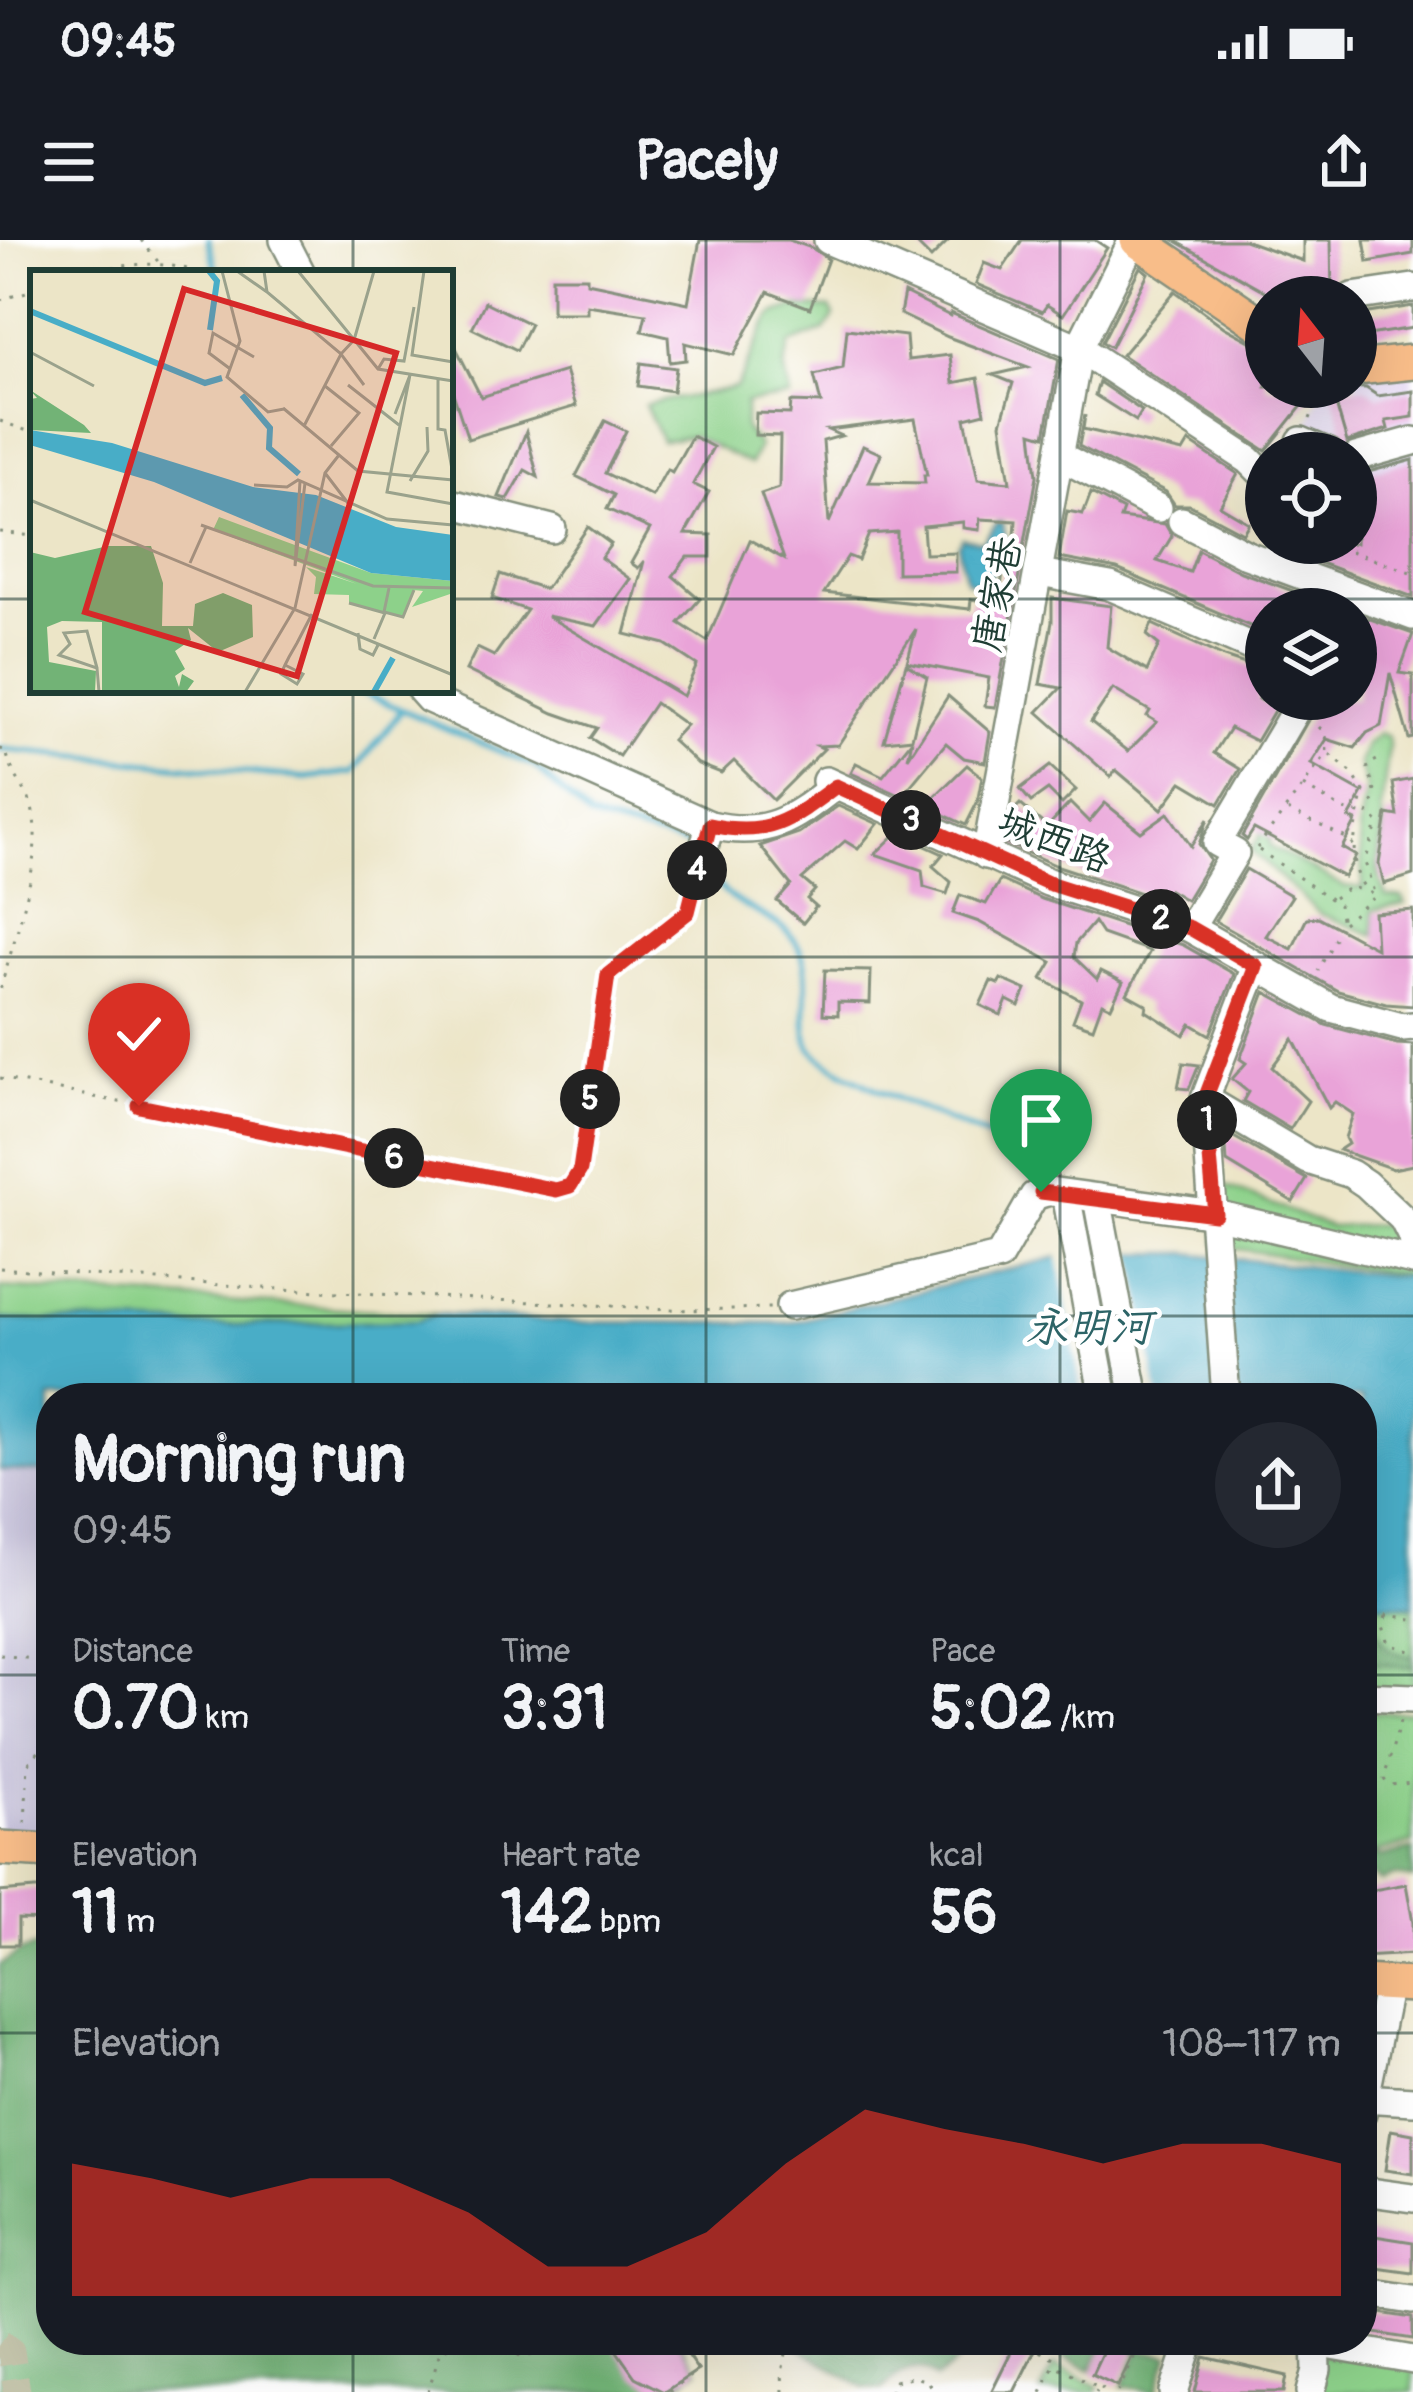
<!DOCTYPE html>
<meta charset="utf-8">
<style>
:root{--surface:#171b24;--page:#242831;--text:#f1f3f6;--muted:#9ea1a6;--accent:#d93025}
body{margin:0;font-family:Pangolin,"LXGW WenKai TC",sans-serif;background:var(--page);color:var(--text);height:100vh;display:flex;flex-direction:column;font-size:45px;white-space:nowrap}
*{box-sizing:border-box;margin:0}
p{font-size:39px;color:var(--muted)}
.icon{flex:none;width:66px;height:66px;fill:none;stroke:currentColor;stroke-width:2;stroke-linecap:round;stroke-linejoin:round}
.map{position:relative;flex:1;overflow:hidden}
.drawer{position:absolute;left:36px;top:1143px;width:1341px;height:972px;display:flex;flex-direction:column;background:var(--surface);border-radius:48px;box-shadow:0 12px 48px #0002}
.drawer>*{flex:none}
.needle{width:78px;rotate:343deg}
.buttons{position:absolute;left:1245px;top:36px;display:grid;gap:24px}
.buttons a{display:grid;place-items:center;width:132px;height:132px;border-radius:50%;background:var(--surface);box-shadow:0 12px 48px #0002;font-size:60px}
.pin{position:absolute;display:grid;place-items:center;width:102px;height:102px;color:#fff;margin:-123px -51px;border-radius:50% 50% 50% 0;rotate:-45deg;box-shadow:0 0 12px #0007}
.pin .icon{rotate:45deg}
.km{position:absolute;width:60px;height:60px;margin:-30px;border-radius:50%;background:#222;color:#fff;font-size:33px;line-height:60px;text-align:center}
.round{display:grid;place-items:center;flex:none;width:126px;height:126px;border-radius:63px;background:var(--page)}
.headline{display:flex;align-items:center;justify-content:space-between;height:204px;padding:0 36px}
h1{font-size:66px;font-weight:800;line-height:90px}
.figures{display:grid;grid-template-columns:repeat(3,1fr);gap:18px;height:204px;padding:12px 36px}
.figures div{display:grid;align-content:center}
.figures b{font-size:60px;font-weight:800}
.figures small{font-size:33px;font-weight:400}
.figures p{font-size:33px}
.chart{height:336px;padding:24px 36px}
.chart p{display:flex;justify-content:space-between}
.chart svg{width:100%;height:216px;margin-top:12px;fill:var(--accent);opacity:.7}
.status{display:flex;justify-content:space-between;align-items:center;height:84px;padding:0 60px;background:var(--surface);direction:ltr}
.status svg{height:33px;fill:currentColor}
header{display:flex;justify-content:space-between;align-items:center;height:156px;padding:0 36px;background:var(--surface);font-size:54px;font-weight:800}
.map>svg:first-child{display:block}
.built{fill:#e2d4f3}
.industrial{fill:#c5c0da}
.green{fill:#8dd18a;stroke:#56875f;stroke-width:3}
.forest{fill:#72b376;stroke:#487855;stroke-width:3}
.water{fill:#48adc7;stroke:#34757e;stroke-width:3}
.pier{fill:#ece5c7}
.lines{fill:none;stroke-linecap:round;stroke-linejoin:round}
.stream{stroke:#48adc7;stroke-width:6}
.building{fill:#e9a3d8;fill-rule:evenodd}
.minor-tunnel{stroke:#c3c3aa;stroke-width:27;stroke-dasharray:27 14;stroke-linecap:butt}
.minor-casing{stroke:#86917e;stroke-width:32}
.major-casing{stroke:#86917e;stroke-width:38}
.path{stroke:#86917e;stroke-width:3;stroke-dasharray:3 9;stroke-linecap:butt}
.minor{stroke:#fff;stroke-width:27}
.major{stroke:#f8bd89;stroke-width:33}
.route-casing{stroke:#fff;stroke-width:24}
.route{stroke:#d93025;stroke-width:15}
.grid{fill:none;stroke:#1f3d34;stroke-width:3;stroke-opacity:0.55}
.labels{text-anchor:middle;stroke-width:9;stroke-linejoin:round;paint-order:stroke}
.street-label{font-size:39px;fill:#1f3d34;stroke:#fff}
.water-label{font-size:42px;font-style:italic;fill:#2d6467;stroke:#fff}
.inset-river{fill:none;stroke:#48adc7;stroke-width:6}
.inset-road{fill:none;stroke:#9aa28c;stroke-width:3}
.view{fill:#d62828;fill-opacity:0.15;stroke:#d62828;stroke-width:6}
.inset-edge{fill:none;stroke:#1f3d34;stroke-width:6}
</style>
<div class="status"><b>09:45</b><svg viewBox="0 0 49 12"><path d="M0 12V9h3v3zM5 12V6h3v6zM10 12V3h3v9zM15 12V0h3v12zM26 1h20v11H26zM47 4h2v5h-2z"/></svg></div>
<header><svg class="icon" aria-label="menu" viewBox="0 0 24 24"><path d="M4 6h16M4 12h16M4 18h16"/></svg>Pacely<svg class="icon" aria-label="share" viewBox="0 0 24 24"><path d="M12 15V3M7 8l5-5 5 5M5 13v7h14v-7"/></svg></header>
<div class="map">
<svg width="1413" height="2152" viewBox="0 0 1413 2152">
<rect width="100%" height="100%" fill="#fff"/>
<filter id="ink" filterUnits="userSpaceOnUse"><feTurbulence type="fractalNoise" baseFrequency=".00833" numOctaves="2"/><feDisplacementMap in="SourceGraphic" scale="24" xChannelSelector="R" yChannelSelector="G"/><feConvolveMatrix kernelMatrix="1 2 1 2 8 2 1 2 1" color-interpolation-filters="sRGB"/></filter>
<filter id="wash" filterUnits="userSpaceOnUse"><feTurbulence type="fractalNoise" baseFrequency=".004" numOctaves="4" result="noise"/><feDisplacementMap in="SourceGraphic" scale="48" xChannelSelector="R" yChannelSelector="G"/><feGaussianBlur stdDeviation="2.7" result="paint"/><feColorMatrix in="noise" values="0 0 0 0 0 0 0 0 0 0 0 0 0 0 0 0 0 1.4 0 .05"/><feComposite in="paint" operator="in"/></filter>
<g filter="url(#wash)">
<rect width="100%" height="100%" fill="#ece5c7"/>
<path class="built" d="M1413,122v211l-85,-30h28v-90h-60l27,-66h33v-19z"/>
<path class="industrial" d="M0,1230l51,2v379l-51,-4z"/>
<g class="green">
<path d="M793,67l37,1 4,8 -9,14 -35,14 -6,23 6,30 -45,6v26l14,17 -9,18 -58,-28 -30,5 -17,-36c31,-9 62,-8 92,-18l30,-65 7,-8z"/>
<path d="M1379,493l9,4 1,9 -8,65c8,29 -14,47 5,85l17,2 2,6 -32,6 1,25 -54,-21 -69,-63 17,-28 11,-4 -10,21 2,7 72,39 20,2 -4,-61 7,-39 -7,-24 7,-20z"/>
<path d="M1212,941l118,46 83,-4v53l-196,-30z"/>
<path d="M0,1048l439,26 -22,7 -219,5 -198,-7z"/>
<path d="M1362,1363l51,3v92l-51,-2z"/>
<path d="M1362,1472h51v131l-50,13z"/>
<path d="M1315,2115l98,5v32h-102z"/>
<path d="M1054,2125l45,22 -3,5h-55z"/>
</g>
<g class="forest">
<path d="M1362,1379l11,2c7,25 14,31 40,36v11l-51,-6z"/>
<path d="M1413,1609v30l-19,-3 -13,6 -15,-12 6,-16 9,3z"/>
<path d="M51,1702v398h627l20,30 -29,22h-669v-427l19,-13z"/>
<path d="M787,2100h197l-48,39c-19,-22 -38,-4 -54,10l-17,-1z"/>
<path d="M1044,2100h62l-15,30 -50,-24z"/>
<path d="M1133,2109l36,6 -12,37 -34,-6 15,-33z"/>
</g>
<g class="water">
<path d="M997,283h5l6,23 -18,12 1,18 -7,8 -18,-3 -8,-36 4,-7 20,4z"/>
<path d="M1187,1013l226,25v328l-51,-3v-205h-1311v74l-51,-2v-151l198,7 219,-5 22,-7 135,8 215,1 281,-69z"/>
</g>
<path class="pier" d="M1070,1008h62l26,150h-75l-26,-147z"/>
<g class="lines">
<g class="stream">
<path d="M208,0l9,33"/>
<path d="M356,450l178,76 56,52 106,29"/>
<path d="M0,509l305,29 49,-6 48,-62"/>
<path d="M706,630c7,9 15,20 24,27 22,15 53,24 67,47 18,29 2,70 12,100 9,30 200,101 237,114"/>
</g>
</g>
<g id="blocks">
<g class="building">
<path d="M700,0h89l23,8 16,11 -18,49 -42,-16 -34,63 -49,-12 1,17 -16,2 -2,-25 -26,-6 4,-17 -59,-9v8h-35v-36h35v5l101,21z"/>
<path d="M913,0h36l-18,18z"/>
<path d="M1022,0h73l12,8 -44,67 -16,-10 -5,7 -66,-28 8,-21 18,7z"/>
<path d="M1174,0h70l59,21v-21h28l1,57h-57z"/>
<path d="M1364,0h49v14l-45,8z"/>
<path d="M1140,27l8,6 -37,74 -9,-5z"/>
<path d="M1175,51l49,36 42,23v37h51l-51,64 -144,-96z"/>
<path d="M904,53l46,23 1,-3 108,46 -14,77 -13,-4 5,44 -42,231 -10,-1 4,-28 -82,-16 9,-33 -78,116 -20,1 6,3 -51,51 -39,-39 -13,12 -23,-9 -26,-24 14,-15 -31,-22 -36,53 -29,-18 7,-10 -43,-15 -88,-43 11,-22 17,8 33,-46 -35,-12 8,-24 45,15 43,-62 23,17 -10,14 29,21 -34,47 -49,-10 136,80 14,-31 -32,-21 -40,-10 19,-73 -6,7 -7,-5 19,-34 -43,-20 7,-14 -38,-19 29,-55 21,10 -21,42 47,23 15,-27 5,3 20,-36 21,11 -20,37 16,8 -24,42 26,1v22h-24l-14,19 27,23 -21,24 28,18 43,-101 34,19 -23,-65 18,-6 1,-52 -25,-1 1,-22 34,1 1,-12 30,1 -7,-28 29,-7 4,-39 59,7 2,24 42,-5 3,28 25,-5 7,35 -20,5 13,61 32,3 -9,-59 12,-40 -20,-8 35,-8 -80,-30 -48,-23zM915,179l12,56h-3l1,8 -56,-1 12,-28 -18,-8 -34,77 -6,-82 18,-5 -13,-6zM980,279l36,2 -3,43 -9,-1 -5,41 -28,-5 -1,10 -146,-16 24,-37 10,4 11,-26 28,-2v41l59,-1v-19l-31,1 -2,-28 40,-4v6l16,2z"/>
<path d="M485,62l45,22 -13,26 -45,-22z"/>
<path d="M1413,66v22l-57,9v-22z"/>
<path d="M450,96l31,61 84,-26 11,35 -108,33 -15,-46 -3,2z"/>
<path d="M641,123l35,5 -3,23 -35,-5z"/>
<path d="M1099,142l43,29 -6,10 -41,-26z"/>
<path d="M1331,147l35,1 12,8 35,-5v26l-27,4 2,8 -41,13z"/>
<path d="M1085,175l-2,14 100,23 6,-10 49,32 -18,32 29,17 -6,10 -53,-28h-15l-9,-13 -87,-46z"/>
<path d="M526,192l12,45 -13,-7 -17,29 -9,-2z"/>
<path d="M1413,220v137l-139,-51 82,-3 1,-68z"/>
<path d="M1091,253l32,17 -3,8 45,6 7,12 -15,25 33,11 8,-22 43,22 101,37h-76v24l-149,-64 -58,-11 8,-47 16,3z"/>
<path d="M1052,358l59,8 -4,41 40,24 12,-26 -12,-10 5,-11 72,33 42,14 -8,28 17,10 -19,32 -26,-13 -16,25 26,16 -21,35 -37,-22 -20,27 -46,-39 -5,7 -73,-65 23,-24 -21,-4 12,-62zM1113,449l37,22 -3,5 10,6 -29,29 -37,-29z"/>
<path d="M1356,374l57,20 -14,39 14,2v63l-4,1 -19,-66 -9,53 -14,7 -12,15 -28,-9 -16,25 52,29 -14,25 7,3 -14,27 14,8 -12,21 -90,-48 -7,11 -5,-4 78,-137h36l5,-27 -5,-2z"/>
<path d="M906,424l21,13 -15,61 -28,3z"/>
<path d="M948,456l42,36 -5,30 -21,-4 -18,-15 -44,53 -51,-23 5,-10 27,13 29,-36 -4,18z"/>
<path d="M967,525l15,12 -5,26 -11,22 -41,-19z"/>
<path d="M1050,526l26,24 -14,14 -14,-14 -17,12 -11,-13z"/>
<path d="M1413,539v96l-29,9 -5,-20 8,-50 11,2 -5,-33z"/>
<path d="M1070,563l19,19 16,-19 36,29 27,-19 23,33 17,-27 -9,25 11,16 -24,40 -17,-10 -4,11 -110,-36 -49,-22 6,-31 8,-8 27,23z"/>
<path d="M838,566l40,18 -20,25 -13,-8 -43,38 13,11 -8,9 9,8 -13,16 -26,-22 14,-16 -31,-39 39,-13z"/>
<path d="M897,593l46,21 -10,12 18,16 -4,12 -23,-7 -2,-17 -47,-16z"/>
<path d="M1246,629l46,27 -26,40 26,13 15,-31 11,-1 58,31 -2,-35 39,-3v96l-27,-2 -48,-13 -123,-70z"/>
<path d="M1000,640l42,19 141,46 51,29 -24,61 -19,-11 -7,11 -38,-24 1,-6 -20,-11 23,-43 -48,-17 -8,-12 -18,21 -2,14 23,22 4,-8 22,11 -12,25 -9,-4 -9,25 -20,-7 8,-21 -39,-21 10,-17 -73,-40 -26,-9 7,-18 26,9z"/>
<path d="M825,730l46,1 -1,32 -32,-1v13l-15,-1z"/>
<path d="M1001,739l25,11 -7,16 -12,-6 -6,15 -21,-10 11,-24 7,3z"/>
<path d="M1265,752l61,33 71,19 16,1v120l-20,4 -54,-19 9,-6 -3,-6 8,-24 -18,-12 -6,6 -36,-69 -21,28 36,34 -18,28 -47,-28 5,-9 -16,-13 14,-16 -6,-4z"/>
<path d="M1183,823l16,2 -10,24 -11,-1z"/>
<path d="M1225,892l82,47 -14,23 -66,-40z"/>
<path d="M1406,1644l7,39v31l-51,3v-65z"/>
<path d="M35,1649h16v31l-33,-1v26h-18v-53z"/>
<path d="M1391,1890l22,4v40l-28,-4z"/>
<path d="M1362,1994l51,8v31l-51,-7z"/>
<path d="M1362,2070l51,8v21l-51,-8z"/>
<path d="M609,2100h67l22,30 -34,22 -29,-15z"/>
<path d="M1017,2100h23l-26,52h-23z"/>
<path d="M1108,2100l27,11 -17,35 -26,-12z"/>
<path d="M1204,2117l83,19 -3,16h-89z"/>
</g>
</g>
</g>
<g filter="url(#ink)">
<use href="#blocks" fill-opacity="0" stroke="#86917e" stroke-width="3"/>
<g class="lines">
<path class="minor-tunnel" d="M0,2103l11,8 6,41"/>
<g class="minor-casing">
<g id="minor">
<path d="M284,0l17,33"/>
<path d="M828,0l251,108 54,-108"/>
<path d="M1352,57l61,-9"/>
<path d="M1301,201l28,12"/>
<path d="M1062,217l96,51"/>
<path d="M1356,217l57,-16"/>
<path d="M450,263l102,26"/>
<path d="M1182,281l65,34 166,61"/>
<path d="M1040,333l70,13 156,67"/>
<path d="M421,450l8,9 281,126c58,13 81,-5 125,-39"/>
<path d="M826,541l222,101 142,46 141,80 71,19 11,-1"/>
<path d="M986,615l93,-507 170,112 17,17"/>
<path d="M698,629l12,-44"/>
<path d="M1190,688l45,-75 -18,-10 85,-144"/>
<path d="M1205,859l103,61 43,14 15,10 37,35 10,20"/>
<path d="M1066,954l38,204"/>
<path d="M1097,958l38,200"/>
<path d="M790,1066l209,-49 35,-61 15,-5 166,23 198,47"/>
<path d="M1226,1158l-21,-299 51,-133"/>
<path d="M1362,1456l51,2"/>
<path d="M1362,1858l51,3"/>
<path d="M1362,1873l26,-129"/>
<path d="M1362,1951l51,7"/>
<path d="M1362,2052l51,8"/>
<path d="M1315,2103l98,17"/>
<path d="M1174,2152l17,-52"/>
<path d="M1311,2152l6,-22 -1,-30"/>
</g>
</g>
<g class="major-casing">
<g id="major">
<path d="M1137,0l129,88"/>
<path d="M1356,128l57,-6"/>
<path d="M0,1608l51,3"/>
<path d="M1362,1742l51,3"/>
</g>
</g>
<g class="path">
<path d="M141,0l19,24"/>
<path d="M89,33c34,-10 77,-13 110,0"/>
<path d="M258,33l15,-4"/>
<path d="M0,60l33,-10"/>
<path d="M1310,179l13,-32"/>
<path d="M0,181l33,12"/>
<path d="M0,292l33,4"/>
<path d="M1328,303l85,30"/>
<path d="M0,509l6,1c5,27 21,37 26,58 13,52 -19,131 -32,183"/>
<path d="M1330,515l21,17 13,19c-7,31 -22,83 9,104"/>
<path d="M1303,546l41,24 13,3"/>
<path d="M1288,570l60,29 8,9"/>
<path d="M1257,608l70,-95 -1,-19 -10,-10"/>
<path d="M1259,610l80,55 3,20 -24,46"/>
<path d="M1334,658l14,-10 14,1"/>
<path d="M1343,683l32,-27 -10,-34 13,-40 -10,-8 8,-19 -9,-30 10,-5"/>
<path d="M0,838l556,112 14,-5 10,-15 29,-195 79,-63 5,-24"/>
<path d="M0,1028l262,20 427,22 81,-2"/>
<path d="M1362,1371l51,8"/>
<path d="M1386,1376l-3,10 6,18 24,8"/>
<path d="M0,1415l51,6"/>
<path d="M1400,1481l-16,58 4,6 25,-2"/>
<path d="M25,1583l3,-59 23,-26"/>
<path d="M472,2100l52,17 46,-17"/>
<path d="M1042,2100l-3,11 15,7 1,5"/>
<path d="M1158,2100h1"/>
<path d="M1101,2147l9,5"/>
<path d="M428,2152l12,-41 23,-11"/>
<path d="M669,2152l29,-22 -21,-30"/>
<path d="M783,2152l-1,-20 7,-32"/>
<path d="M890,2152l5,-11 16,-4 16,3 6,12"/>
<path d="M1041,2152l13,-27 45,22 -3,5"/>
<path d="M1118,2152l18,-39 -13,-8"/>
</g>
<use href="#minor" class="minor"/>
<use href="#major" class="major"/>
</g>
</g>
<g class="lines" filter="url(#ink)">
<g class="route-casing">
<path id="route" d="M139,866l417,84 14,-4 10,-16 28,-195 80,-63 22,-87c58,13 81,-5 126,-39l212,97 142,45 66,38 -51,133 10,115 -174,-22"/>
</g>
<use href="#route" class="route"/>
</g>
<path class="grid" d="M353,0v33M706,0v1158M1060,0v1158M0,359h33M450,359h963M353,450v708M0,717h1413M0,1076h1413M0,1435h51M1362,1435h51M0,1793h51M1362,1793h51M353,2100v52M706,2100v52M1060,2100v52"/>
<g class="labels">
<g class="street-label">
<text transform="translate(996 354) rotate(-79)" y="14">唐家巷</text>
<text transform="translate(1055 599) rotate(21)" y="14">城西路</text>
</g>
<g class="water-label">
<text x="1089" y="1101">永明河</text>
</g>
</g>
<g transform="translate(30 30)">
<rect width="423" height="423" fill="#ece5c7"/>
<path d="M189,247l152,56 82,8v12l-41,14 11,-16 -9,-1 -11,27 -54,-14v-8l-35,-1 2,-17 -10,-10 51,17 -144,-54z" fill="#8dd18a"/>
<path d="M0,120l54,35 7,8 -61,-3v-31l7,-1zM78,276h43l12,37 -1,43h31l2,-22 28,-11 29,12 1,32 -35,15 -30,-24 3,12 -16,11 10,18 -10,7 4,11 3,-13 12,7 -8,11h-84v-70l-40,-1 -15,6 2,35 47,9 -1,21h-65v-140l25,6z" fill="#72b376"/>
<path d="M0,160l82,13 141,44 63,8 80,32 57,8v46l-82,-8 -217,-91 -124,-37z" fill="#48adc7"/>
<path class="inset-river" d="M179,1l8,10 -7,49M0,41l175,72 17,-5M212,125l28,33 -1,20 30,26M344,422l19,-34"/>
<path class="inset-road" d="M192,1l18,70 -13,36 41,35 16,-3M207,1l30,21M234,1l3,21 74,62 13,-14M268,1l80,98 75,12M394,1l-12,84 41,7M324,70l20,-69M0,82l64,34M199,98l-20,-15 4,-20 41,24M348,99l6,-10 20,2 10,-54M380,105l-23,117 66,12M408,109v50l7,1 8,45M318,115l51,40M295,116l34,27 -28,33M253,138l75,63 95,9M365,144l15,-39M274,156l37,-72 23,31M295,203l26,34M270,211l-5,85 10,-83M380,211l18,-30 -1,-24M224,215l33,2 11,-7 89,39 66,6M0,230l423,175M171,255l172,61 80,2M160,293l16,-36M359,318l-5,24 19,5 11,-27M319,333l36,10 -11,26M328,363l2,16 13,6 5,-10M255,395l18,9 -6,10 -16,-10 4,-9 4,-8 8,-14 15,-29M67,398l-10,-37 -23,2 6,11 -11,11 38,13 2,24M215,422l50,-84 30,-135 14,-18"/>
<path class="view" d="M154,19l212,64 -99,323 -212,-64z"/>
<rect width="423" height="423" class="inset-edge"/>
</g>
</svg>
<div class="buttons">
<a><svg class="needle" viewBox="-14 -14 28 28"><path d="M0-13l5 13h-10z" fill="#e53935"/><path d="M0 13l5-13h-10z" fill="#9ea1a6"/></svg></a>
<a><svg class="icon" aria-label="locate" viewBox="0 0 24 24"><circle cx="12" cy="12" r="6"/><path d="M12 2v4M12 18v4M2 12h4M18 12h4"/></svg></a>
<a><svg class="icon" aria-label="layers" viewBox="0 0 24 24"><path d="M12 4l9 5-9 5-9-5zM3 14l9 5 9-5"/></svg></a>
</div>
<div class="pin" style="left:1041px;top:952px;background:#1e9e55"><svg class="icon" aria-label="arrive" viewBox="0 0 24 24"><path d="M6 21V4h12l-3 4 3 4H6"/></svg></div>
<div class="pin" style="left:139px;top:866px;background:#d93025"><svg class="icon" aria-label="check" viewBox="0 0 24 24"><path d="M5 12l5 5 9-10"/></svg></div>
<b class="km" style="left:1207px;top:880px">1</b>
<b class="km" style="left:1161px;top:679px">2</b>
<b class="km" style="left:911px;top:580px">3</b>
<b class="km" style="left:697px;top:630px">4</b>
<b class="km" style="left:590px;top:859px">5</b>
<b class="km" style="left:394px;top:918px">6</b>
<section class="drawer">
<div class="headline"><div><h1>Morning run</h1><p>09:45</p></div><a class="round"><svg class="icon" aria-label="share" viewBox="0 0 24 24"><path d="M12 15V3M7 8l5-5 5 5M5 13v7h14v-7"/></svg></a></div>
<div class="figures">
<div><p>Distance</p><b>0.70<small> km</small></b></div>
<div><p>Time</p><b>3:31</b></div>
<div><p>Pace</p><b>5:02<small> /km</small></b></div>
</div>
<div class="figures">
<div><p>Elevation</p><b>11<small> m</small></b></div>
<div><p>Heart rate</p><b>142<small> bpm</small></b></div>
<div><p>kcal</p><b>56</b></div>
</div>
<div class="chart"><p><span>Elevation</span>108–117 m</p>
<svg viewBox="0 0 160 44" preserveAspectRatio="none"><path d="M0 44V17L10 20L20 24L30 20L40 20L50 27L60 38L70 38L80 31L90 17L100 6L110 10L120 13L130 17L140 13L150 13L160 17V44z"/></svg>
</div>
</section>
</div>
